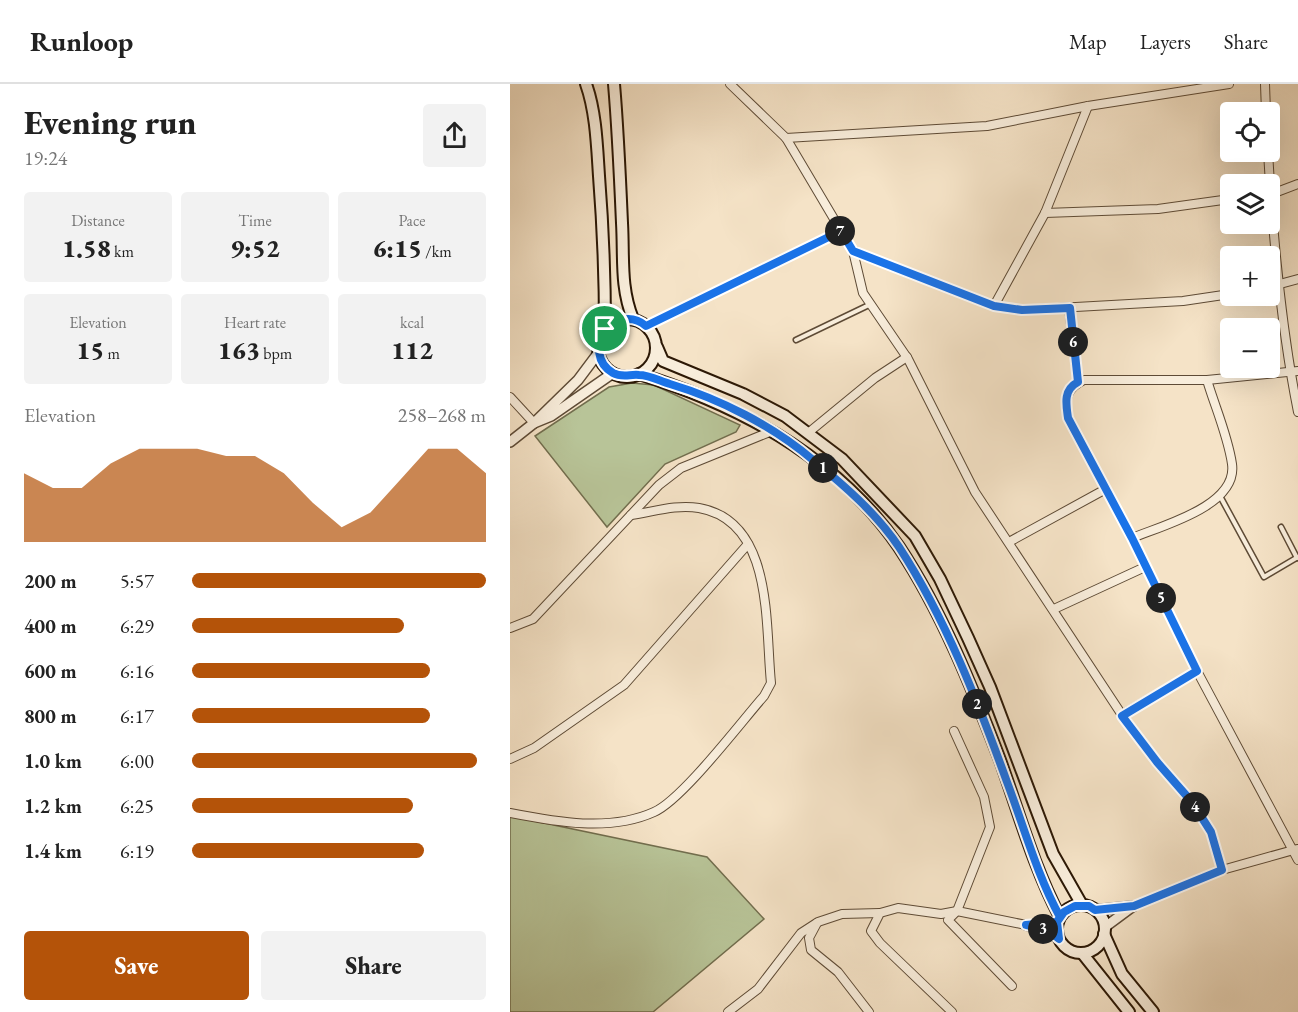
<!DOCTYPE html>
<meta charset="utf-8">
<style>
:root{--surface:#fff;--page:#f2f2f2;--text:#222;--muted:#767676;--line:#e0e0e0;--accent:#b45309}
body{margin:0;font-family:"EB Garamond",serif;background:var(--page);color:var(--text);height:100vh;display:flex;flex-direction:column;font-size:22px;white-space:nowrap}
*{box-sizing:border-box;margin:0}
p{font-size:20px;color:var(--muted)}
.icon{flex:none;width:33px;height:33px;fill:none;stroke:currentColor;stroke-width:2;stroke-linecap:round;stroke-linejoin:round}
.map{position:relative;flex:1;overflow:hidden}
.panel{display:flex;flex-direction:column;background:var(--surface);width:510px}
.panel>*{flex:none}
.buttons{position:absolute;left:710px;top:18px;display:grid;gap:12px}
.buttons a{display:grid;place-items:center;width:60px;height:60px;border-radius:6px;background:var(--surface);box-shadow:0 6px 24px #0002;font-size:30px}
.pin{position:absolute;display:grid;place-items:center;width:51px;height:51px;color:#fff;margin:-26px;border:3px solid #fff;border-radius:50%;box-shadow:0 2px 6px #0007}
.km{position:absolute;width:30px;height:30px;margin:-15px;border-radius:50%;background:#222;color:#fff;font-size:16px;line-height:30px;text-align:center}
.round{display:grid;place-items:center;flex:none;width:63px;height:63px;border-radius:6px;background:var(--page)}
.head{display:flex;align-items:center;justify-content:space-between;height:102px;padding:0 24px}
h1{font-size:33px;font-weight:800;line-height:45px}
.metrics{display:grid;grid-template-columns:repeat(3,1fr);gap:9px;height:102px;padding:6px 24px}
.metrics div{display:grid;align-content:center;border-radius:6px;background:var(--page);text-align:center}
.metrics b{font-size:26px;font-weight:800}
.metrics small{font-size:16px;font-weight:400}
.metrics p{font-size:16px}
.chart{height:168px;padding:12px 24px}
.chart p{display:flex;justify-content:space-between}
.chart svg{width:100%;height:108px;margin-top:6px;fill:var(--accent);opacity:.7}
.button{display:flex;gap:12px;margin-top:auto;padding:12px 24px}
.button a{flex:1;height:69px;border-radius:6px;background:var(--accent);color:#fff;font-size:24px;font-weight:800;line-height:69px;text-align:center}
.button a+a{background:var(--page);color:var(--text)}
ul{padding:0 24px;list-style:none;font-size:20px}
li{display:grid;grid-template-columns:96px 72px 1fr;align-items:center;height:45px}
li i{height:15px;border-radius:8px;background:var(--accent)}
header{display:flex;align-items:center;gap:36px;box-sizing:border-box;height:84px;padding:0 30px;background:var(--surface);border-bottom:2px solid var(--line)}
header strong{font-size:28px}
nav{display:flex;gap:33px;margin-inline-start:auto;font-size:21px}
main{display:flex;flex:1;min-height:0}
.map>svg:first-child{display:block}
.green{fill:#b8c498;stroke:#726e4e;stroke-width:1.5}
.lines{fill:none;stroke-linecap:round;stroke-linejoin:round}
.service-casing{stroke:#5e4b36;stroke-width:7}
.minor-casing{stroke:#5e4b36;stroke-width:10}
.tertiary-casing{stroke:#5e4b36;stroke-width:12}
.secondary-casing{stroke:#2c1805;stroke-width:14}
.service{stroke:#f8eddb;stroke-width:4}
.minor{stroke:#f8eddb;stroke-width:8}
.tertiary{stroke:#f8eddb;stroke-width:9}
.secondary{stroke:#f8eddb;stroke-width:10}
.route-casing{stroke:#fff;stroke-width:12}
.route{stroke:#1a73e8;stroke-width:8}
</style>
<header>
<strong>Runloop</strong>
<nav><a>Map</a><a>Layers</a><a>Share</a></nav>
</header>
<main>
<section class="panel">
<div class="head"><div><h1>Evening run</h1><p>19:24</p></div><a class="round"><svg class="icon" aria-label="share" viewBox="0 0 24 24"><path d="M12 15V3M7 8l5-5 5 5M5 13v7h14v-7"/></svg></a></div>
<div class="metrics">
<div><p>Distance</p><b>1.58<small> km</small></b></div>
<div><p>Time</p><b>9:52</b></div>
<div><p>Pace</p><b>6:15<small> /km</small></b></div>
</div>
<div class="metrics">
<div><p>Elevation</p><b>15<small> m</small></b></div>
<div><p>Heart rate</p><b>163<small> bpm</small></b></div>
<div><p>kcal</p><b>112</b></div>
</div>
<div class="chart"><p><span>Elevation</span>258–268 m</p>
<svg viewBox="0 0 160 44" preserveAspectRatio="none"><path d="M0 44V16L10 22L20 22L30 12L40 6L50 6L60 6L70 9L80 9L90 16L100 28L110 38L120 32L130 19L140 6L150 6L160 16V44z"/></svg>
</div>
<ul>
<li><b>200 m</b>5:57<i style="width:100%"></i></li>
<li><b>400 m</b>6:29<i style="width:72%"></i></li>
<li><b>600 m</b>6:16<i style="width:81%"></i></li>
<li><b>800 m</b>6:17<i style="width:81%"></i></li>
<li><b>1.0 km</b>6:00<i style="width:97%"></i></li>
<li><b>1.2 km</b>6:25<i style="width:75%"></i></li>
<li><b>1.4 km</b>6:19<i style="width:79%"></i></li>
</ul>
<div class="button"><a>Save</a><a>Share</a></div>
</section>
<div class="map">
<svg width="788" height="928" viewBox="0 0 788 928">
<rect width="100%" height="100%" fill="#f5e3c7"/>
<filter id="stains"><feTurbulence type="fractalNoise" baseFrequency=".00333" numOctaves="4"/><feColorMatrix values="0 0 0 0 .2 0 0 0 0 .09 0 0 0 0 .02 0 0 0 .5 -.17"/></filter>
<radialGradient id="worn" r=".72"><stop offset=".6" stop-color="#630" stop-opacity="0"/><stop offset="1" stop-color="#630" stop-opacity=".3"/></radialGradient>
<g class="green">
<path d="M122,299l22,2 86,40 -4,7 -71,32 -58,63 -72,-91 74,-49z"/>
<path d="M0,728l10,6 187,39 57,62 -111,93h-143z"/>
</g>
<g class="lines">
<g class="service-casing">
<g id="service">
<path d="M286,256l75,-36"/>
<path d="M710,412l44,81 34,-20"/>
<path d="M771,443l16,31"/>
</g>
</g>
<g class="minor-casing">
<g id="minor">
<path d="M220,0l56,54 67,113 10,42 45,66 67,133 147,223 35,47 35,40 19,30 11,38"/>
<path d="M755,0l1,28"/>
<path d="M276,54l201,-12 101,-20 141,-22"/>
<path d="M758,68c5,86 13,175 30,260"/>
<path d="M759,111l29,-11"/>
<path d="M535,129l113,-4 72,-10"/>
<path d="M343,167l141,55 28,4 161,-9 47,-7"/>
<path d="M759,203l29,-8"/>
<path d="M484,222l51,-93 43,-107"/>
<path d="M559,224l9,75"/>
<path d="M136,242l195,-95"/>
<path d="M788,287l-91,9h-123c-19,9 -19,19 -16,38l64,120 65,133 101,189"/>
<path d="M0,313l24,26"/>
<path d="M298,349l67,-55 32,-21"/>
<path d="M622,454c29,-12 106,-32 100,-74 -4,-28 -17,-57 -25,-84"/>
<path d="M499,458l95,-52"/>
<path d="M544,525l91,-42"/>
<path d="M0,544l23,-9 126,-134 22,-17 91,-37"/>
<path d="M612,631l75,-44"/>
<path d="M444,647l30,66 6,30 -33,84 -9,9 64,66"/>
<path d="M0,675l24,-11 90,-63 124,-141"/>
<path d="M0,729c46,9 100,19 144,-1 28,-12 87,-90 110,-116l7,-13c-6,-58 3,-162 -72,-175 -23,-4 -46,4 -68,7"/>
<path d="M624,822l88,-36 75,-21"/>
<path d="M307,839l-8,15 2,12 27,22 31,40"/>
<path d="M218,928l30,-23 43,-56 17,-11 24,-8 38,-1"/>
<path d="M442,928l-72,-69 -9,-12 9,-18 18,-5 43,6 16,-3 69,14"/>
</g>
</g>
<g class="tertiary-casing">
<g id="tertiary">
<path d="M89,268l-21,28 -44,43 17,-7 62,-43"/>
<path d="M0,358l24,-19"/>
<path d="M585,826l39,-4"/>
<path d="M526,840l21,-1"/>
<path d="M516,841l23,6 10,8"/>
<path d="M595,843l27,-20"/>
</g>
</g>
<g class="secondary-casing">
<g id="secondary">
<path d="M76,0c10,28 11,62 13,92 4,51 6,102 6,153"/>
<path d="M104,0c4,46 6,93 8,139 2,34 -2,64 11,96"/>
<circle cx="117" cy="264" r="29"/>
<path d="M147,263l6,14 80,33 42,22 57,43 73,77 25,43 28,59 22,49 63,167 29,51"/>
<path d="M129,290c100,31 199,84 260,173 43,65 73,140 101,213 19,53 34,108 60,157"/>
<circle cx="571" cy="845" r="24"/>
<path d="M594,850l18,40 31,38"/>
<path d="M572,869l47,59"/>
</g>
</g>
<use href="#service" class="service"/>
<use href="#minor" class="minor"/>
<use href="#tertiary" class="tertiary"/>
<use href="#secondary" class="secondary"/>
</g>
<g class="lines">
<g class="route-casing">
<path id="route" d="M95,245c-9,15 -9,34 8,44 9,5 17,1 26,2 10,0 21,6 31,9 50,15 103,42 143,76 32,26 63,53 86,87 47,72 79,155 108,235 17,45 30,93 53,135l-3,5 -31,3 23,6 10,8 -2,-17 7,-10 11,-6h14l6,4 39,-4 88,-36 -11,-38 -19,-30 -35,-40 -35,-46 75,-45 -65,-133 -64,-120c-2,-14 -5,-28 10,-36l-8,-74 -48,2 -28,-4 -141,-55 -12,-20 -195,95c-13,-11 -29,-8 -41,3"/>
</g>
<use href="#route" class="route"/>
</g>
<rect width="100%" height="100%" filter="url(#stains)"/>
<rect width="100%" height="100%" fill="url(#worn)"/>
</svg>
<div class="buttons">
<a><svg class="icon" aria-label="locate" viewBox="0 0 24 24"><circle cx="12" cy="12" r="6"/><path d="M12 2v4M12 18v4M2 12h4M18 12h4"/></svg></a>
<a><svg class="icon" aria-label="layers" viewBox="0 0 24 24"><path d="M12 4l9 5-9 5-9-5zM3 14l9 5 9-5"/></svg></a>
<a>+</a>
<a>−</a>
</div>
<div class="pin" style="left:95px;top:245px;background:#1e9e55"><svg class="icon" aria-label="arrive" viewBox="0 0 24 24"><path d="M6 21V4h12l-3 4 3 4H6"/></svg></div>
<b class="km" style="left:313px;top:384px">1</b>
<b class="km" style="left:467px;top:620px">2</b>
<b class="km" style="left:533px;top:845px">3</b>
<b class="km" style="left:685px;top:723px">4</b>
<b class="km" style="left:651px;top:514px">5</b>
<b class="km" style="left:563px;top:258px">6</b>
<b class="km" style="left:330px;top:147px">7</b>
</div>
</main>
